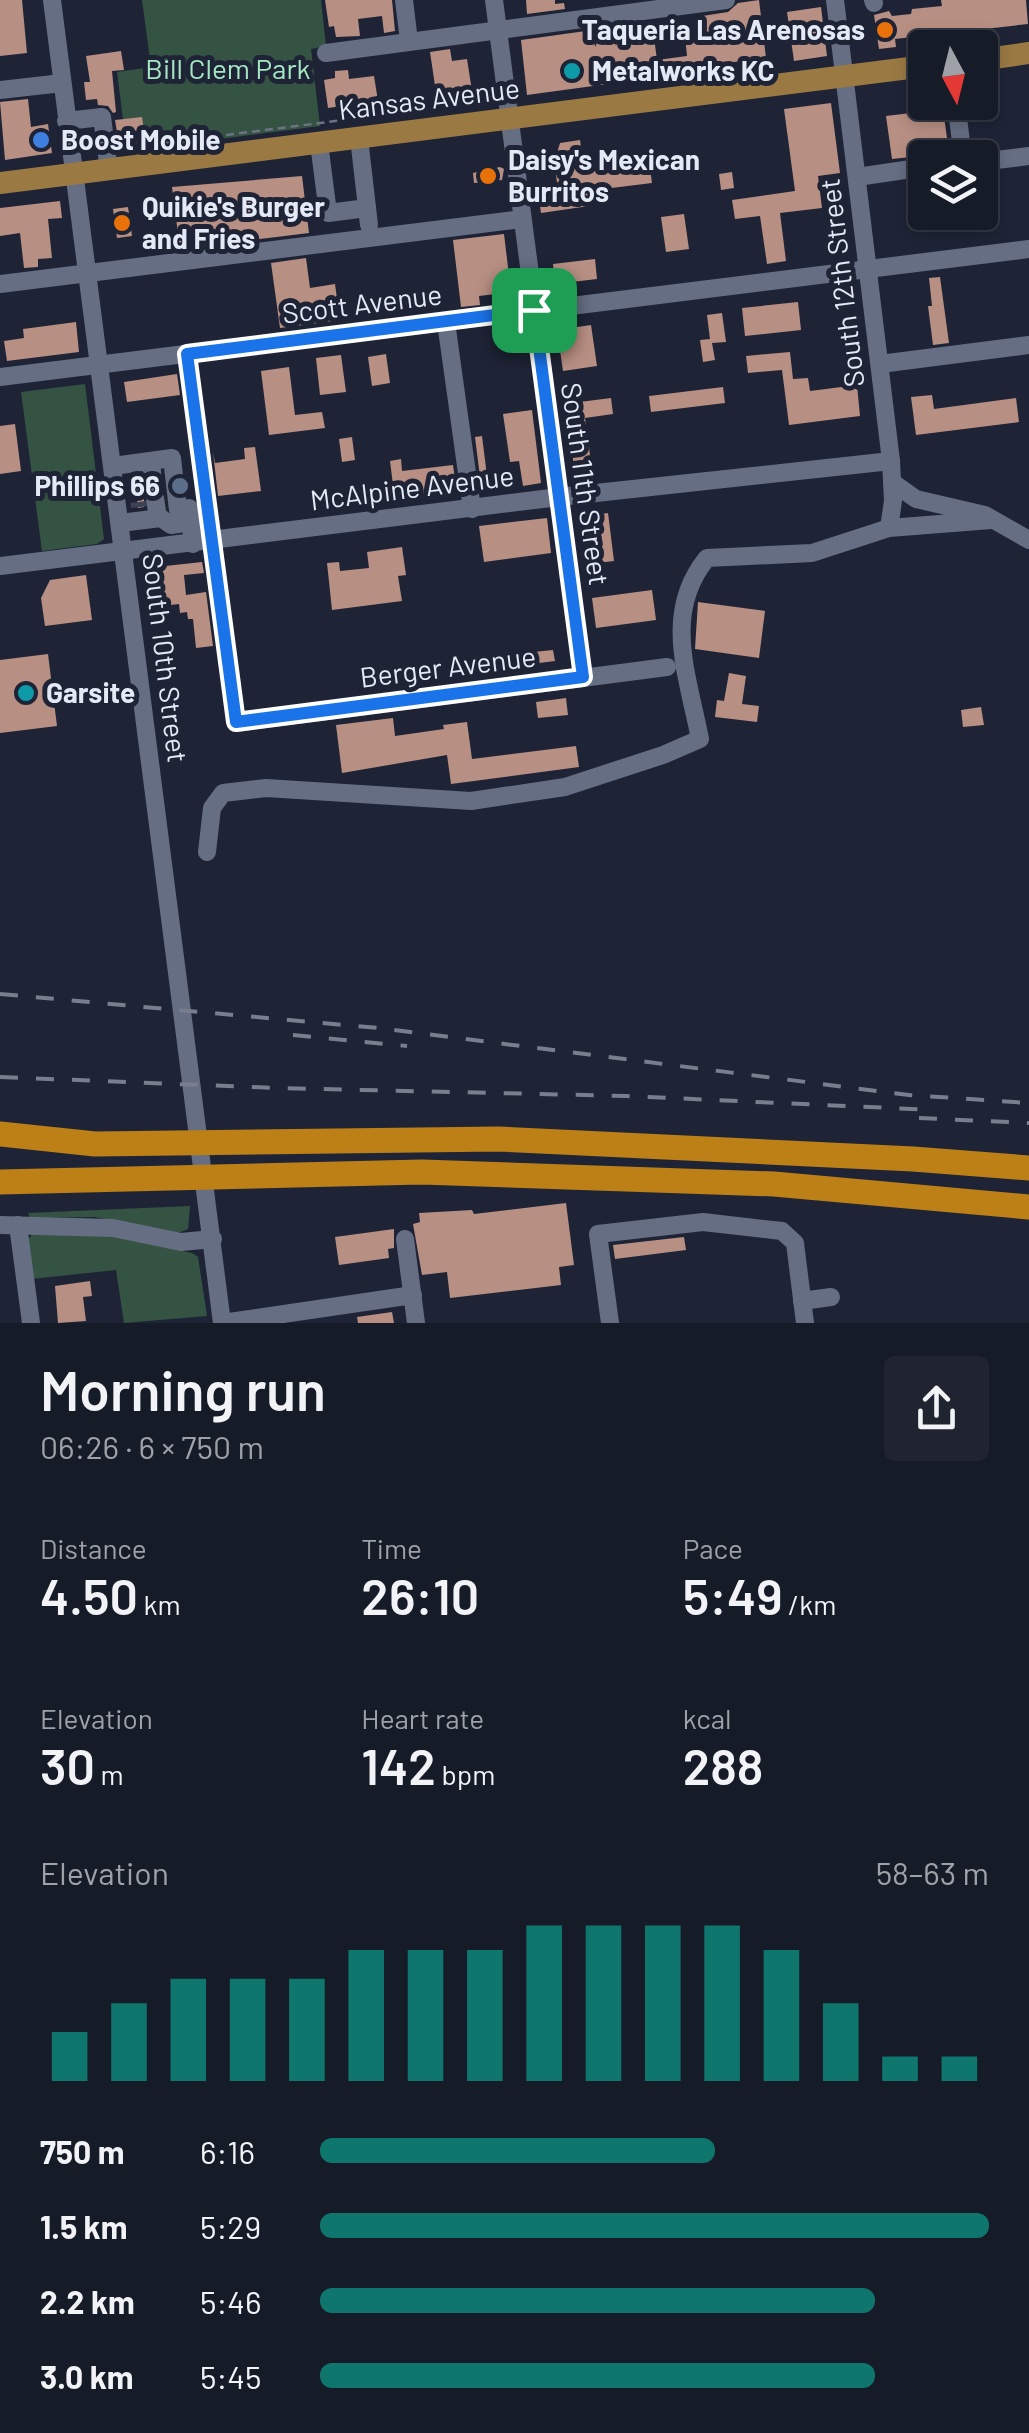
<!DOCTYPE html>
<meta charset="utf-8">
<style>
:root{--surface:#161b28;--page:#1f2430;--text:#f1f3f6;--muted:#9ea1a8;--line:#353945;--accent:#0f766e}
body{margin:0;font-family:Barlow,sans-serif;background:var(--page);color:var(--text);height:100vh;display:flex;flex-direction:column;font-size:38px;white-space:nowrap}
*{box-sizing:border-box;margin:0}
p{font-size:32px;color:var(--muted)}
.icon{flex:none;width:55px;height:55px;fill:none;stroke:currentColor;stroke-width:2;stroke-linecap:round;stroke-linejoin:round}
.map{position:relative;height:1323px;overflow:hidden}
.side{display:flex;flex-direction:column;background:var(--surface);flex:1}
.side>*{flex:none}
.needle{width:65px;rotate:173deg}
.controls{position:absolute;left:908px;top:30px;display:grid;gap:20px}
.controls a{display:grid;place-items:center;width:90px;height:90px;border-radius:10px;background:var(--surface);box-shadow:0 5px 15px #0003,0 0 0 2px var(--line);font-size:50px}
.pin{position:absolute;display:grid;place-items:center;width:85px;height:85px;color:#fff;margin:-42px;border-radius:20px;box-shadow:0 5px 15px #0006}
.round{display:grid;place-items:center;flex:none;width:105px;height:105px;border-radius:10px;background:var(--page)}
.headline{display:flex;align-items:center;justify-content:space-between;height:170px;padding:0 40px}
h1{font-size:55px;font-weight:600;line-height:75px}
.metrics{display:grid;grid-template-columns:repeat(3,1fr);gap:15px;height:170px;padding:10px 40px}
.metrics div{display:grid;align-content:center}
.metrics b{font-size:50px;font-weight:600}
.metrics small{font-size:28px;font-weight:400}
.metrics p{font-size:28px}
.chart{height:280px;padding:20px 40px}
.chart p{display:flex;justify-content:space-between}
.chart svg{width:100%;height:180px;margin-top:10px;stroke:var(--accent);stroke-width:6}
ul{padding:0 40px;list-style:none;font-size:32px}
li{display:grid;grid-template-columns:160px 120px 1fr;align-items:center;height:75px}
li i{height:25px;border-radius:12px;background:var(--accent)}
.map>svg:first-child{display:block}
.green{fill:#355343}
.building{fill:#b88f83}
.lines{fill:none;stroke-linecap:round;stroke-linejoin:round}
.minor-tunnel{stroke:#3c4253;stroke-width:18;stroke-dasharray:18 9;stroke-linecap:butt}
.path{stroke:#6d7383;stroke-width:2.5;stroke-dasharray:8 5;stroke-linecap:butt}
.minor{stroke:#656e83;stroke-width:18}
.major{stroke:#9a7942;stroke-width:22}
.highway{stroke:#bd8017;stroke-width:25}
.rail{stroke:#797e8e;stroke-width:4;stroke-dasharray:18 18;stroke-linecap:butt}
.route-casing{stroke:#fff;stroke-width:20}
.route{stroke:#1a73e8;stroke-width:12}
.food-dot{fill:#e8710a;stroke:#1e2436;stroke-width:4}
.culture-dot{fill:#0f9aa8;stroke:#1e2436;stroke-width:4}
.shop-dot{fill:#3f7fe0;stroke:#1e2436;stroke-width:4}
.service-dot{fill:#5c6f8a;stroke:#1e2436;stroke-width:4}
.labels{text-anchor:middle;stroke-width:10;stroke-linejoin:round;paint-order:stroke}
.poi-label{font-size:28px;font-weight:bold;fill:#e4e9f6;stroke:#1e2436;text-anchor:start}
.park-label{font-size:28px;fill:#a5e7c3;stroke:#1e2436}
.street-label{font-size:28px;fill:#e4e9f6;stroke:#1e2436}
</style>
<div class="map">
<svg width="1029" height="1323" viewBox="0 0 1029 1323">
<rect width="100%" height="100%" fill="#1e2436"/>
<g class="green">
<path d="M142,0h179l5,46 -15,3 9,77 -193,25 -10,-79 34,-5z"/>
<path d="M85,384l19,155 -7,5 -55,7 -21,-159z"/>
<path d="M190,1206l-2,23 -10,4 -83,-16 -65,1 -2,-5z"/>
<path d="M34,1232l69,1 89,20 6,4 9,59 -83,7 -8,-53 -85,9 -4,-38z"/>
</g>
<g class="building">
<path d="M0,0h22l5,53 -27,3z"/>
<path d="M325,0h67l3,31 -11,2 -2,-17 -24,3 2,17 -24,1 -2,-11 -5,1z"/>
<path d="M526,0h29v4l9,-1 1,6 -38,5z"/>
<path d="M759,0l7,58 -48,6v5l-191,26 -6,-55 72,-10 2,17 3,-6 35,-4 -2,-12 21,-3 5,38 30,-4 -2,-20 14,-2 -3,-17 32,-5 10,-9z"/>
<path d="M941,0h85l2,24 -133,15 1,8 -17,2 -5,-34 15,-4 3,5 19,-2 1,-5 30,-3z"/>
<path d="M821,7l6,49 -33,5 -7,-49z"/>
<path d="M450,49l2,12 15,-2 5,32 -35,8 -7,-47z"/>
<path d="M121,51l3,19 -12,1 4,41 -3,1 -5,-7 -10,-1 -1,-6 -11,1 -2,-18h6l-4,-26z"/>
<path d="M348,70l1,9 25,-3 4,25 -50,7 -4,-28 11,-2v-7z"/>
<path d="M28,99l3,28 17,-3 4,29 -47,7 -5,-58z"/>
<path d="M831,103l9,70 -22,3 4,32 -42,5 6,48 -19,3 -7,-48 -25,3 -3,-19 63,-9 -11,-82z"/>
<path d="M943,109l6,44 -57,6 -6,-43z"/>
<path d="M142,117l2,13 -27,2 -2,-12z"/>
<path d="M580,140l3,21 65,-8 4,30 -65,8 2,15 -48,7 -2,-15 20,-3 -5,-32 6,-20z"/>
<path d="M500,167l4,2 -2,11 -28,3 -1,-10z"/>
<path d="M732,172l2,16 -13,2 -2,-16z"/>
<path d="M302,176l7,57 -129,16 -8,-62z"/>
<path d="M60,201l2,17 -14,1 4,39 -14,1v8l-14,1 -4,-35 -20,3v-28z"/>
<path d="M128,207l4,29 -15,2 -4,-29z"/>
<path d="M684,214l5,35 -23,3 -5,-35z"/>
<path d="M504,234l7,58 -32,4 1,9 -19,2 -8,-67z"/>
<path d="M306,258l4,30 25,-4 5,36 -60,8 -9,-65z"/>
<path d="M595,259l2,20 -42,5 -2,-20z"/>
<path d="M940,277l9,66 -16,2 -5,-39h4l-3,-28z"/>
<path d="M798,302l3,28 -56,6 -3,-28z"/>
<path d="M722,313l4,29 -14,1 3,17 -12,2 -3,-22 10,-1 -3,-24z"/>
<path d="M76,322l3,30 -72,9 -3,-20 20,-3 -1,-9z"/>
<path d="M591,325l6,41 -34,5 -6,-41z"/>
<path d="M790,352l3,27 15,-1 2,13 47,-6 3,31 -71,9 -7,-55 -34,3 -2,-17z"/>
<path d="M386,354l4,29 -18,3 -4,-29z"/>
<path d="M341,355l5,37 -26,3 -4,-37z"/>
<path d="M289,367l6,48 27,-3 3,16 -56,7 -8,-64z"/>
<path d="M177,374l3,21 -53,7 -3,-20z"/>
<path d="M723,387l2,16 -74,9 -2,-16z"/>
<path d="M932,395l2,14 82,-11 3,24 -103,13 -5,-38z"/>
<path d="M611,398l2,16 -28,4 7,52 -17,2 -11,-68z"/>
<path d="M532,410l9,73 -18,3 -4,-25 -9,1 -7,-48z"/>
<path d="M15,424l6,47 -21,3v-48z"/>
<path d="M482,436l6,48 -7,1 -6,-48z"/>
<path d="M352,437l3,23 -13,2 -3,-23z"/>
<path d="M255,447l6,44 -43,5 -5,-44 2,11 30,-4 -1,-11z"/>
<path d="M401,459l1,12 51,-6 4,28 -62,8 -5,-40z"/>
<path d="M140,475l4,17v15l-6,1 -4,-32z"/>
<path d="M608,513l6,48 -25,3 -7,-47z"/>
<path d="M547,518l4,35 -67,9 -5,-36z"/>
<path d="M402,547l4,28 -8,1 4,25 -70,9 -5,-47 12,-1 1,9 29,-3 -2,-16z"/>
<path d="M202,562l2,11 -20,2 2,20 20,-3 7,54 -17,2 -3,-29h-5l-1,-7 -7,1 -1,-9 -17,2 -6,-39z"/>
<path d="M86,575l6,45 -47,6 -4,-28 9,-18z"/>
<path d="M652,590l4,30 -60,8 -4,-30z"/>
<path d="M698,602l67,9 -6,47 -64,-9z"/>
<path d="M553,650l2,11 -39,5 -2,-12z"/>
<path d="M48,654l9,72 -57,7v-73z"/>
<path d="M729,673l17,3 -4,28 17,2 -2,16 -42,-5 2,-17 7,1z"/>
<path d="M566,698l2,17 -30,3 -2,-16z"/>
<path d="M981,707l3,18 -21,2 -2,-17z"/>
<path d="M393,718l2,18 49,-7 -1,-4 24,-3 5,37 104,-13 3,21 -128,17 -4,-29 -105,18 -6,-48z"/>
<path d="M566,1203l8,62 -15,2 2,18 -111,13 -3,-26 -25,3 -9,-51 7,-2 -1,-9 53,-3 2,4z"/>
<path d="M394,1229v19l-6,1 1,9 -50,7 -4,-28z"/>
<path d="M684,1237l2,13 -71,9 -2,-14z"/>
<path d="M90,1281l2,15 -9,1 3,24 -28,2 -3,-37z"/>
<path d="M392,1312l2,11h-36l-1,-6z"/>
</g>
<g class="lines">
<path class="minor-tunnel" d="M136,475l4,32"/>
<g class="path">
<path d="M138,145l-1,-12 40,7"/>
<path d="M123,148l300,-38"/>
</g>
<g class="minor">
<path d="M52,0l170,1323"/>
<path d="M404,0l5,41"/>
<path d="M494,0l89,677"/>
<path d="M835,0l56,461 2,40 -4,27"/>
<path d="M873,0l1,3"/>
<path d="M326,53l400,-53"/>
<path d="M0,90l62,-7"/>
<path d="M956,102l7,56"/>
<path d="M66,121l36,-4 7,53"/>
<path d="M359,138l10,87"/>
<path d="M319,143l9,70 39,-5"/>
<path d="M980,162l49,-6"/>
<path d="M857,177l68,-10"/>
<path d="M0,284l522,-65"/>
<path d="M446,322l26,187"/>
<path d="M187,354l49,369 431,-56"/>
<path d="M880,364l149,-19"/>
<path d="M0,377l1029,-128"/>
<path d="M151,461l2,22"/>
<path d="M113,466l59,-8 6,52 11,-2 4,36"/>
<path d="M892,482l24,17 69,16 44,25"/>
<path d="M155,498l3,20"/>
<path d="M120,523l41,-5 10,7 20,-3"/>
<path d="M0,566l559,-69 332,-36"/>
<path d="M207,852l5,-44 11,-15 43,-5 205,13 94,-14 98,-32 37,-16c-12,-63 -38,-126 7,-181l105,-5 77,-25 102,-8"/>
<path d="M0,1225l113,3 68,14 32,-3"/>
<path d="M18,1225l13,98"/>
<path d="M405,1239l11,84"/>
<path d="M802,1301l29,-4"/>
<path d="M222,1323l191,-28"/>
<path d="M610,1323l-12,-89 105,-12 79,9 13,12 10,80"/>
</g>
<g class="major">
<path d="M980,60l49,-7"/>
<path d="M0,183l925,-117"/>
</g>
<g class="highway">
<path d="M0,1134l95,10 404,-5 414,20 116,9"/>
<path d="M0,1182l422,-10 352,12 255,23"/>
</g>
<g class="rail">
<path d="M0,994l378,34 531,67 120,8"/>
<path d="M293,1035l114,11"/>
<path d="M0,1077l277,11 349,8 308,14"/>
<path d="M919,1118l110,5"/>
</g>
</g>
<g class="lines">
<g class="route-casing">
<path id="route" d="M534,310l49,367 -347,45 -49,-368z"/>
</g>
<use href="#route" class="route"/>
</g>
<g class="food-dot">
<circle cx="885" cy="30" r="10"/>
<circle cx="488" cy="176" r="10"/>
<circle cx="122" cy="223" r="10"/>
</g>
<g class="culture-dot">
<circle cx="572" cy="71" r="10"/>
<circle cx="26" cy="693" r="10"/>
</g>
<circle class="shop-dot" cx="41" cy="140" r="10"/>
<circle class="service-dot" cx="180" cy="486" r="10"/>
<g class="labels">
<g class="poi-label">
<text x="865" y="40" text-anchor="end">Taqueria Las Arenosas</text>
<text x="592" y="81">Metalworks KC</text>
<text x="61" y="150">Boost Mobile</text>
<text x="508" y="170">Daisy's Mexican<tspan x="508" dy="32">Burritos</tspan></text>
<text x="142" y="217">Quikie's Burger<tspan x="142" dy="32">and Fries</tspan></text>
<text x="160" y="496" text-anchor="end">Phillips 66</text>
<text x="46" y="703">Garsite</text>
</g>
<g class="park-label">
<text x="228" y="79">Bill Clem Park</text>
</g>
<g class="street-label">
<text transform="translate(429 99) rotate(-7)" y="10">Kansas Avenue</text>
<text transform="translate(842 283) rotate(-97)" y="10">South 12th Street</text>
<text transform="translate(362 304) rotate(-7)" y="10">Scott Avenue</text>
<text transform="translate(585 484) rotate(82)" y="10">South 11th Street</text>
<text transform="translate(412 488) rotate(-7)" y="10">McAlpine Avenue</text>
<text transform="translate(165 658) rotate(83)" y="10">South 10th Street</text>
<text transform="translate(448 667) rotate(-7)" y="10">Berger Avenue</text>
</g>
</g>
</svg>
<div class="controls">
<a><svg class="needle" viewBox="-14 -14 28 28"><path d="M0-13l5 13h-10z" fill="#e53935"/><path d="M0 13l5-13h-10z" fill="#9ea1a8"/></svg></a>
<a><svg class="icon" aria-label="layers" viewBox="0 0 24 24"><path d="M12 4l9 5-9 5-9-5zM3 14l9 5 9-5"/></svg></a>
</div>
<div class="pin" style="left:534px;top:310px;background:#1e9e55"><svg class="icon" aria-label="arrive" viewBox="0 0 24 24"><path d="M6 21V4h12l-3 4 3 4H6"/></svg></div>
</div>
<section class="side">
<div class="headline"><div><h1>Morning run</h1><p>06:26 · 6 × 750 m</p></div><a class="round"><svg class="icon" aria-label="share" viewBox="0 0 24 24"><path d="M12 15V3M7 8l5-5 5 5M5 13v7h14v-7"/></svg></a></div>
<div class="metrics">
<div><p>Distance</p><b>4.50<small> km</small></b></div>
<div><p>Time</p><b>26:10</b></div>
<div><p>Pace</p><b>5:49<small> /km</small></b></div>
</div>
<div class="metrics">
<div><p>Elevation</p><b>30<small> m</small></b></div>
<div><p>Heart rate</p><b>142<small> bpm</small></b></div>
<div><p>kcal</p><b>288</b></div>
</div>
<div class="chart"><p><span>Elevation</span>58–63 m</p>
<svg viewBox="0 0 160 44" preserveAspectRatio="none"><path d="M5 44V32M15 44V25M25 44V19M35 44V19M45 44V19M55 44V12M65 44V12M75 44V12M85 44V6M95 44V6M105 44V6M115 44V6M125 44V12M135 44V25M145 44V38M155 44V38"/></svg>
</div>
<ul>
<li><b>750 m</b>6:16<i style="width:59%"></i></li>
<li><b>1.5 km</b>5:29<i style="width:100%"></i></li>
<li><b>2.2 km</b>5:46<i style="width:83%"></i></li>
<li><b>3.0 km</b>5:45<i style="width:83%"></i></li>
</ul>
</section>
